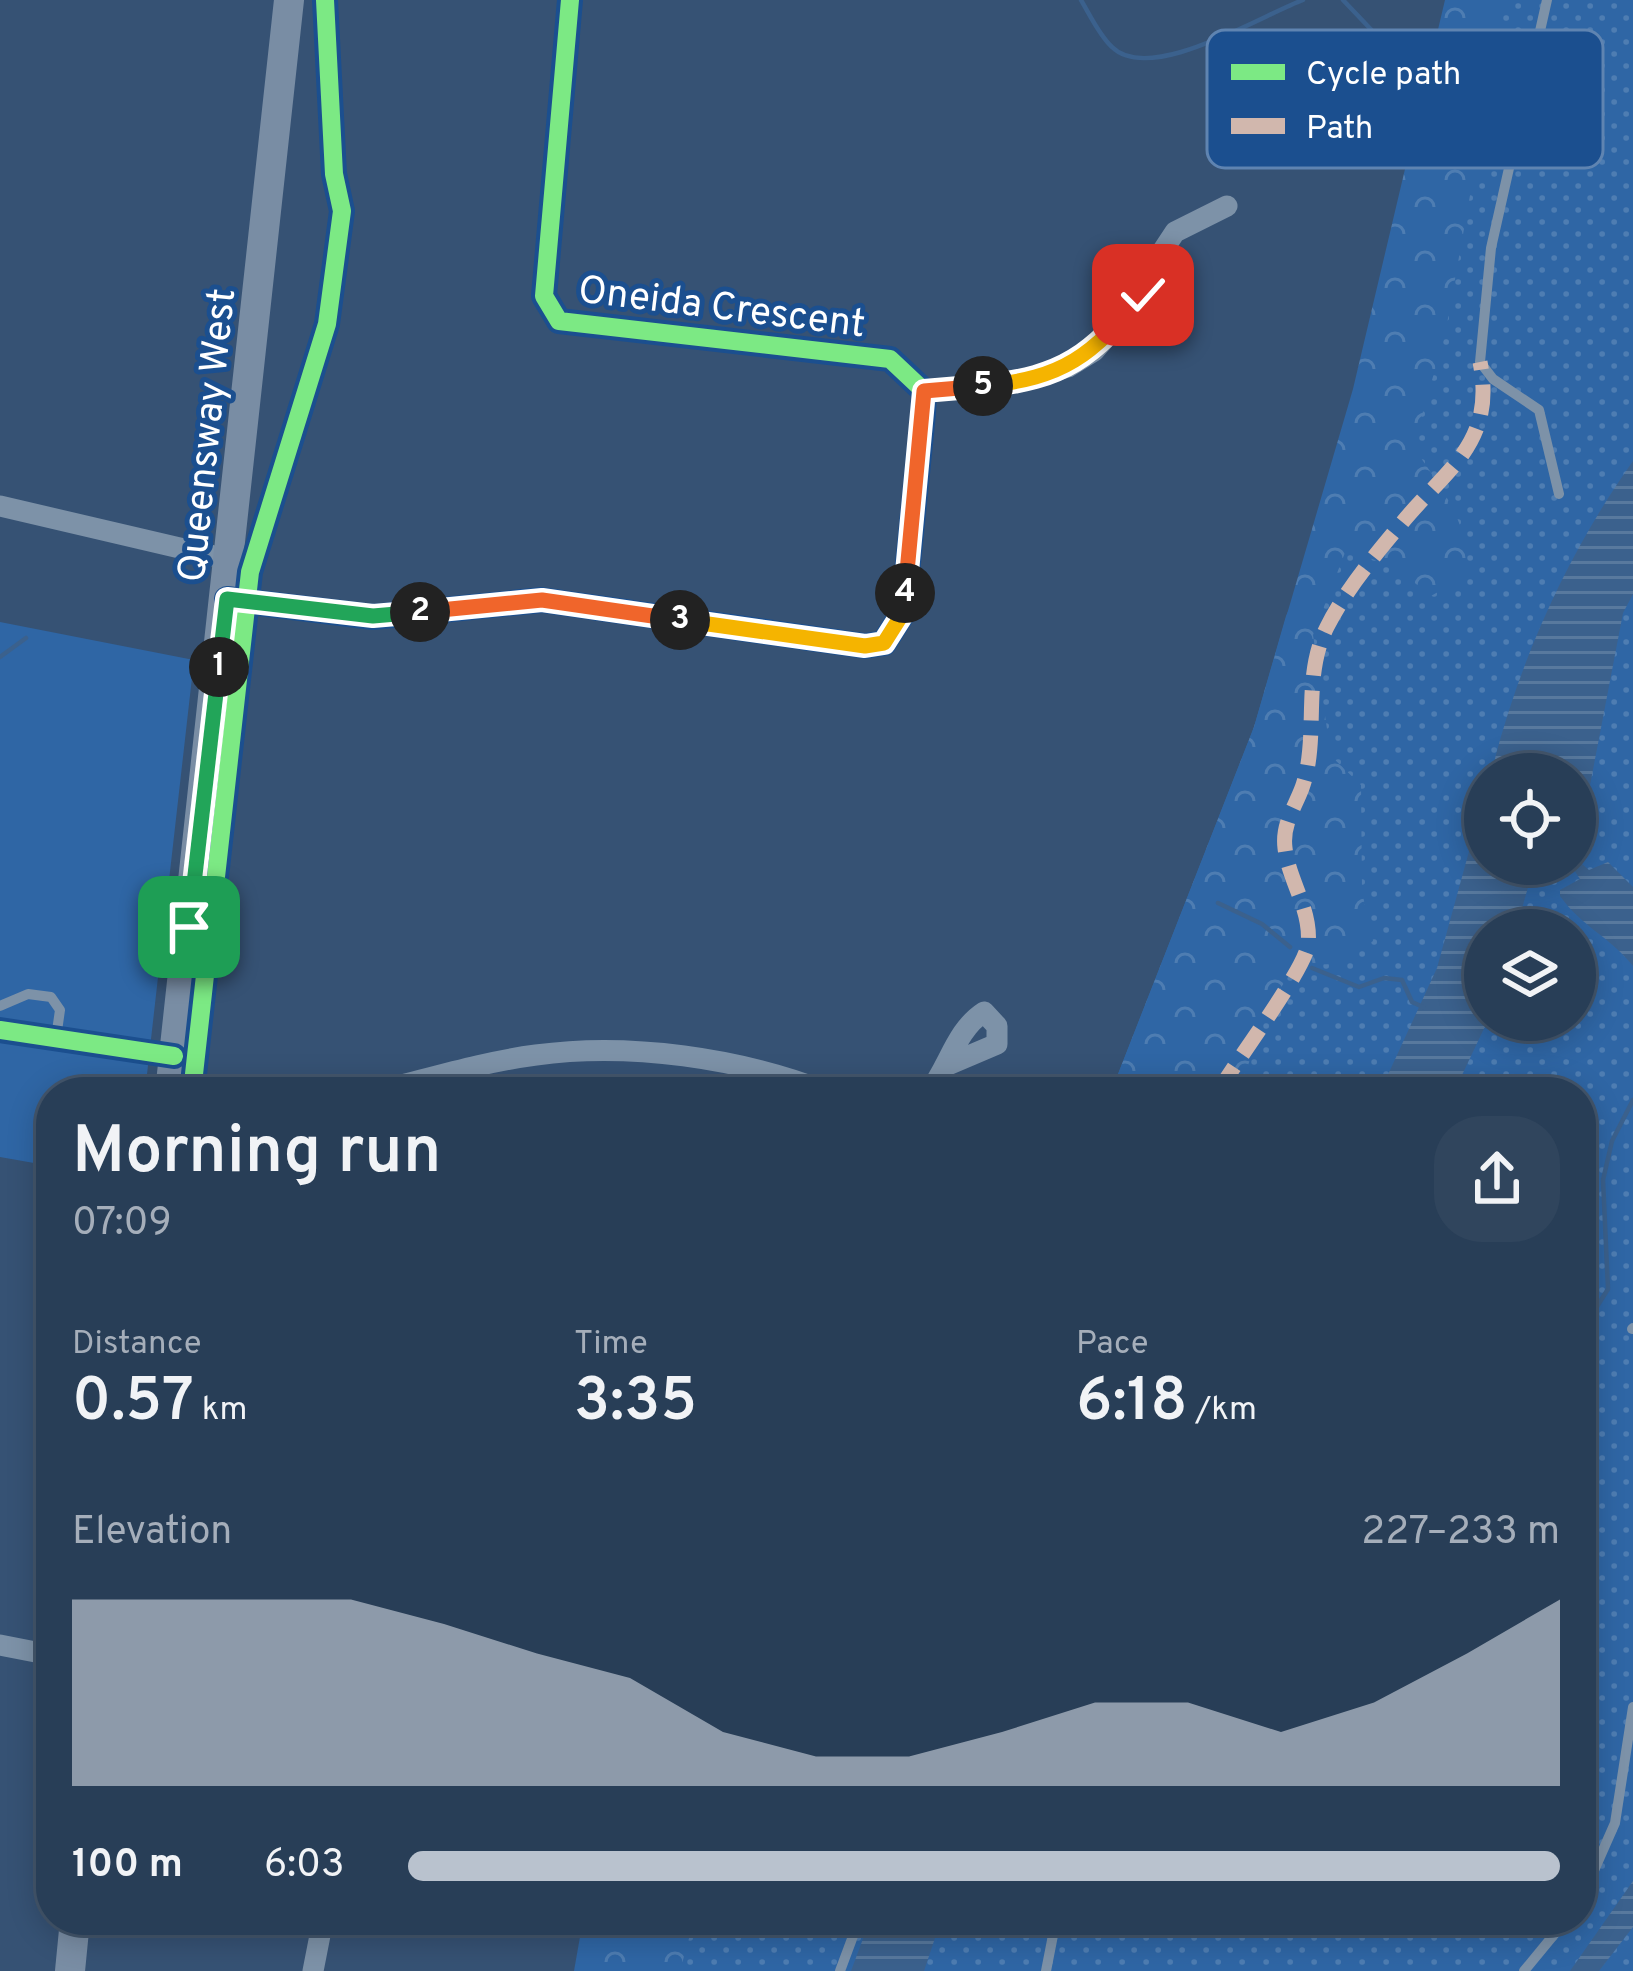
<!DOCTYPE html>
<meta charset="utf-8">
<style>
:root{--surface:#283e57;--page:#30455d;--text:#f1f3f6;--muted:#a5aeba;--line:#44576d;--accent:#b9c2ce}
body{margin:0;font-family:Overpass,sans-serif;background:var(--page);color:var(--text);height:100vh;display:flex;flex-direction:column;font-size:45px;white-space:nowrap}
*{box-sizing:border-box;margin:0}
p{font-size:39px;color:var(--muted)}
.icon{flex:none;width:66px;height:66px;fill:none;stroke:currentColor;stroke-width:2;stroke-linecap:round;stroke-linejoin:round}
.map{position:relative;flex:1;overflow:hidden}
.side{position:absolute;left:36px;top:1077px;width:1560px;height:858px;display:flex;flex-direction:column;background:var(--surface);border-radius:48px;box-shadow:0 6px 30px #0003,0 0 0 3px var(--line)}
.side>*{flex:none}
.buttons{position:absolute;left:1464px;top:753px;display:grid;gap:24px}
.buttons a{display:grid;place-items:center;width:132px;height:132px;border-radius:50%;background:var(--surface);box-shadow:0 6px 30px #0003,0 0 0 3px var(--line);font-size:60px}
.pin{position:absolute;display:grid;place-items:center;width:102px;height:102px;color:#fff;margin:-51px;border-radius:24px;box-shadow:0 6px 18px #0006}
.km{position:absolute;width:60px;height:60px;margin:-30px;border-radius:50%;background:#222;color:#fff;font-size:33px;line-height:60px;text-align:center}
.round{display:grid;place-items:center;flex:none;width:126px;height:126px;border-radius:48px;background:var(--page)}
.head{display:flex;align-items:center;justify-content:space-between;height:204px;padding:0 36px}
h1{font-size:66px;font-weight:600;line-height:90px}
.figures{display:grid;grid-template-columns:repeat(3,1fr);gap:18px;height:204px;padding:12px 36px}
.figures div{display:grid;align-content:center}
.figures b{font-size:60px;font-weight:600}
.figures small{font-size:33px;font-weight:400}
.figures p{font-size:33px}
.chart{height:336px;padding:24px 36px}
.chart p{display:flex;justify-content:space-between}
.chart svg{width:100%;height:216px;margin-top:12px;fill:var(--accent);opacity:.7}
ul{padding:0 36px;list-style:none;font-size:39px}
li{display:grid;grid-template-columns:192px 144px 1fr;align-items:center;height:90px}
li i{height:30px;border-radius:15px;background:var(--accent)}
.map>svg:first-child{display:block}
.grass{fill:url(#grass-dots);fill-rule:evenodd}
.forest{fill:url(#forest-crowns)}
.green{fill:#2f66a5}
.water{fill:url(#water-rules)}
.lines{fill:none;stroke-linecap:round;stroke-linejoin:round}
.stream{stroke:#3b618d;stroke-width:4.5}
.lane{stroke:#7d92a8;stroke-width:10}
.street{stroke:#7d92a8;stroke-width:21}
.secondary{stroke:#798da4;stroke-width:30}
.quiet{stroke:#d1b7ad;stroke-width:15;stroke-dasharray:30 15;stroke-linecap:butt}
.cycleway-casing{stroke:#1b4f8f;stroke-width:26}
.cycleway{stroke:#7ce984;stroke-width:18}
.split-1-casing{stroke:#fff;stroke-width:24}
.split-2-casing{stroke:#fff;stroke-width:24}
.split-3-casing{stroke:#fff;stroke-width:24}
.split-4-casing{stroke:#fff;stroke-width:24}
.split-5-casing{stroke:#fff;stroke-width:24}
.split-6-casing{stroke:#fff;stroke-width:24}
.split-1{stroke:#22a559;stroke-width:15}
.split-2{stroke:#22a559;stroke-width:15}
.split-3{stroke:#f0652b;stroke-width:15}
.split-4{stroke:#f5b400;stroke-width:15}
.split-5{stroke:#f0652b;stroke-width:15}
.split-6{stroke:#f5b400;stroke-width:15}
.labels{text-anchor:middle;stroke-width:10;stroke-linejoin:round;paint-order:stroke}
.street-label{font-size:39px;fill:#fff;stroke:#1b4f8f}
.key{fill:#1b4f8f;stroke:#5f84b1;stroke-width:3}
.key-label{font-size:33px;fill:#fff}
</style>
<div class="map">
<svg width="1633" height="1971" viewBox="0 0 1633 1971">
<defs>
<pattern id="grass-dots" width="8" height="8" patternUnits="userSpaceOnUse" patternTransform="scale(3)"><rect width="8" height="8" fill="#2f66a5"/><path d="M2 2h.1M6 6h.1" fill="none" stroke="#4e7db2" stroke-width="1.8" stroke-linecap="round"/></pattern>
<pattern id="forest-crowns" width="20" height="18" patternUnits="userSpaceOnUse" patternTransform="scale(3)"><rect width="20" height="18" fill="#2f66a5"/><path d="M2 6a3 3 0 1 1 6 0M12 15a3 3 0 1 1 6 0" fill="none" stroke="#4e7db2"/></pattern>
<pattern id="water-rules" width="6" height="5" patternUnits="userSpaceOnUse" patternTransform="scale(3)"><rect width="6" height="5" fill="#3b618d"/><path d="M0 2.5h6" fill="none" stroke="#58799e"/></pattern>
</defs>
<rect width="100%" height="100%" fill="#365274"/>
<path class="grass" d="M1463,0h170v1971h-1053l6,-51h995v-828h-470l143,-365 32,-111 81,-179zM1485,774h90v90h-90zM1485,930h90v90h-90z"/>
<g class="forest">
<path d="M1445,0h60l-60,335 -32,111c28,43 57,75 54,129l-36,21 -36,-29 -49,-17 -33,85 18,121 30,29 1,107 11,49 -35,23 -42,1 -24,36 -34,91h-127l143,-365 99,-338z"/>
<path d="M583,1920h111l-14,51h-106z"/>
</g>
<g class="green">
<path d="M1581,50l19,4c12,21 2,60 -21,67l-18,-10 -14,-27 10,-18z"/>
<path d="M0,622l194,38 -49,432h-94v74l-51,-9z"/>
</g>
<g class="water">
<path d="M1633,461v133l-10,19 -45,235 -3,-74h-84c27,-111 76,-220 142,-313z"/>
<path d="M1485,793v71h77l-32,16 -14,50h-31l3,90 -34,72h-74l57,-124z"/>
<path d="M1575,858l14,12 19,-8 25,25v79c-24,-30 -51,-39 -73,-70v-6l20,-11 -10,-15z"/>
<path d="M1633,1881v46l-34,44h-29z"/>
<path d="M870,1920h71l-17,51h-73z"/>
</g>
<g class="lines">
<g class="stream">
<path d="M1081,0c9,15 18,35 31,47 38,38 150,-32 191,-47"/>
<path d="M1343,0l39,41 29,14"/>
<path d="M0,657l26,-19"/>
<path d="M1218,903l44,21 28,23"/>
<path d="M1312,968l47,19 25,-9 18,2 10,22 11,5"/>
<path d="M1581,1332l27,-43 -5,-109 9,-39 21,-41"/>
</g>
<g class="lane">
<path d="M1547,0l-56,248 -11,114 13,17 46,31 20,84"/>
<path d="M0,1006l28,-12 23,3 9,13 -4,28"/>
<path d="M1632,1329l1,-1"/>
<path d="M1581,1900l34,-77 18,-116"/>
<path d="M840,1971l19,-51"/>
<path d="M1046,1971l10,-51"/>
<path d="M1524,1971l42,-51"/>
</g>
<g class="street">
<path d="M924,391l94,-9 50,-15 26,-16 49,-56 5,-22 27,-41 52,-26"/>
<path d="M0,506l231,54"/>
<path d="M227,599l146,18 169,-17 323,46 19,-3 19,-30 20,-199 1,-23 -34,-32 -331,-38 -15,-25 26,-296"/>
<path d="M0,1030l174,26"/>
<path d="M374,1092c54,-13 108,-30 162,-37 93,-13 204,3 291,37"/>
<path d="M929,1092c20,-26 27,-62 55,-80l13,14v18l-47,20"/>
<path d="M0,1645l51,10"/>
<path d="M313,1971l10,-51"/>
</g>
<g class="secondary">
<path d="M170,1092l119,-1092"/>
<path d="M70,1971l5,-51"/>
</g>
<path class="quiet" d="M1218,1092c18,-31 86,-121 90,-147 4,-35 -19,-63 -23,-97 -3,-23 9,-39 17,-60 18,-51 -1,-109 25,-161 18,-36 48,-72 74,-103 45,-55 95,-80 79,-162"/>
<g class="cycleway-casing">
<g id="cycleway">
<path d="M227,599l146,18 169,-17 323,46 19,-3 19,-30 20,-199 1,-23 -34,-32 -331,-38 -15,-25 26,-296"/>
<path d="M0,1030l174,26"/>
<path d="M192,1092l58,-520 77,-248 15,-113 -8,-37 -9,-174"/>
</g>
</g>
<use href="#cycleway" class="cycleway"/>
</g>
<g class="lines">
<g class="split-1-casing">
<path id="split-1" d="M189,927l30,-260"/>
</g>
<g class="split-2-casing">
<path id="split-2" d="M219,667l8,-68 146,17 47,-4"/>
</g>
<g class="split-3-casing">
<path id="split-3" d="M420,612l122,-12 138,20"/>
</g>
<g class="split-4-casing">
<path id="split-4" d="M680,620l185,26 19,-3 19,-30 2,-20"/>
</g>
<g class="split-5-casing">
<path id="split-5" d="M905,593l19,-202 59,-5"/>
</g>
<g class="split-6-casing">
<path id="split-6" d="M983,386c82,-8 108,-30 160,-91"/>
</g>
<use href="#split-1" class="split-1"/>
<use href="#split-2" class="split-2"/>
<use href="#split-3" class="split-3"/>
<use href="#split-4" class="split-4"/>
<use href="#split-5" class="split-5"/>
<use href="#split-6" class="split-6"/>
</g>
<g class="labels">
<g class="street-label">
<text transform="translate(722 305) rotate(7)" y="14">Oneida Crescent</text>
<text transform="translate(205 435) rotate(-84)" y="14">Queensway West</text>
</g>
</g>
<rect x="1207" y="30" width="396" height="138" rx="18" class="key"/>
<rect x="1231" y="64" width="54" height="16" fill="#7ce984"/>
<rect x="1231" y="118" width="54" height="16" fill="#d1b7ad"/>
<g class="key-label">
<text x="1306" y="84">Cycle path</text>
<text x="1306" y="138">Path</text>
</g>
</svg>
<div class="buttons">
<a><svg class="icon" aria-label="locate" viewBox="0 0 24 24"><circle cx="12" cy="12" r="6"/><path d="M12 2v4M12 18v4M2 12h4M18 12h4"/></svg></a>
<a><svg class="icon" aria-label="layers" viewBox="0 0 24 24"><path d="M12 4l9 5-9 5-9-5zM3 14l9 5 9-5"/></svg></a>
</div>
<div class="pin" style="left:189px;top:927px;background:#1e9e55"><svg class="icon" aria-label="arrive" viewBox="0 0 24 24"><path d="M6 21V4h12l-3 4 3 4H6"/></svg></div>
<div class="pin" style="left:1143px;top:295px;background:#d93025"><svg class="icon" aria-label="check" viewBox="0 0 24 24"><path d="M5 12l5 5 9-10"/></svg></div>
<b class="km" style="left:219px;top:667px">1</b>
<b class="km" style="left:420px;top:612px">2</b>
<b class="km" style="left:680px;top:620px">3</b>
<b class="km" style="left:905px;top:593px">4</b>
<b class="km" style="left:983px;top:386px">5</b>
<section class="side">
<div class="head"><div><h1>Morning run</h1><p>07:09</p></div><a class="round"><svg class="icon" aria-label="share" viewBox="0 0 24 24"><path d="M12 15V3M7 8l5-5 5 5M5 13v7h14v-7"/></svg></a></div>
<div class="figures">
<div><p>Distance</p><b>0.57<small> km</small></b></div>
<div><p>Time</p><b>3:35</b></div>
<div><p>Pace</p><b>6:18<small> /km</small></b></div>
</div>
<div class="chart"><p><span>Elevation</span>227–233 m</p>
<svg viewBox="0 0 160 44" preserveAspectRatio="none"><path d="M0 44V6L10 6L20 6L30 6L40 11L50 17L60 22L70 33L80 38L90 38L100 33L110 27L120 27L130 33L140 27L150 17L160 6V44z"/></svg>
</div>
<ul>
<li><b>100 m</b>6:03<i style="width:100%"></i></li>
</ul>
</section>
</div>
